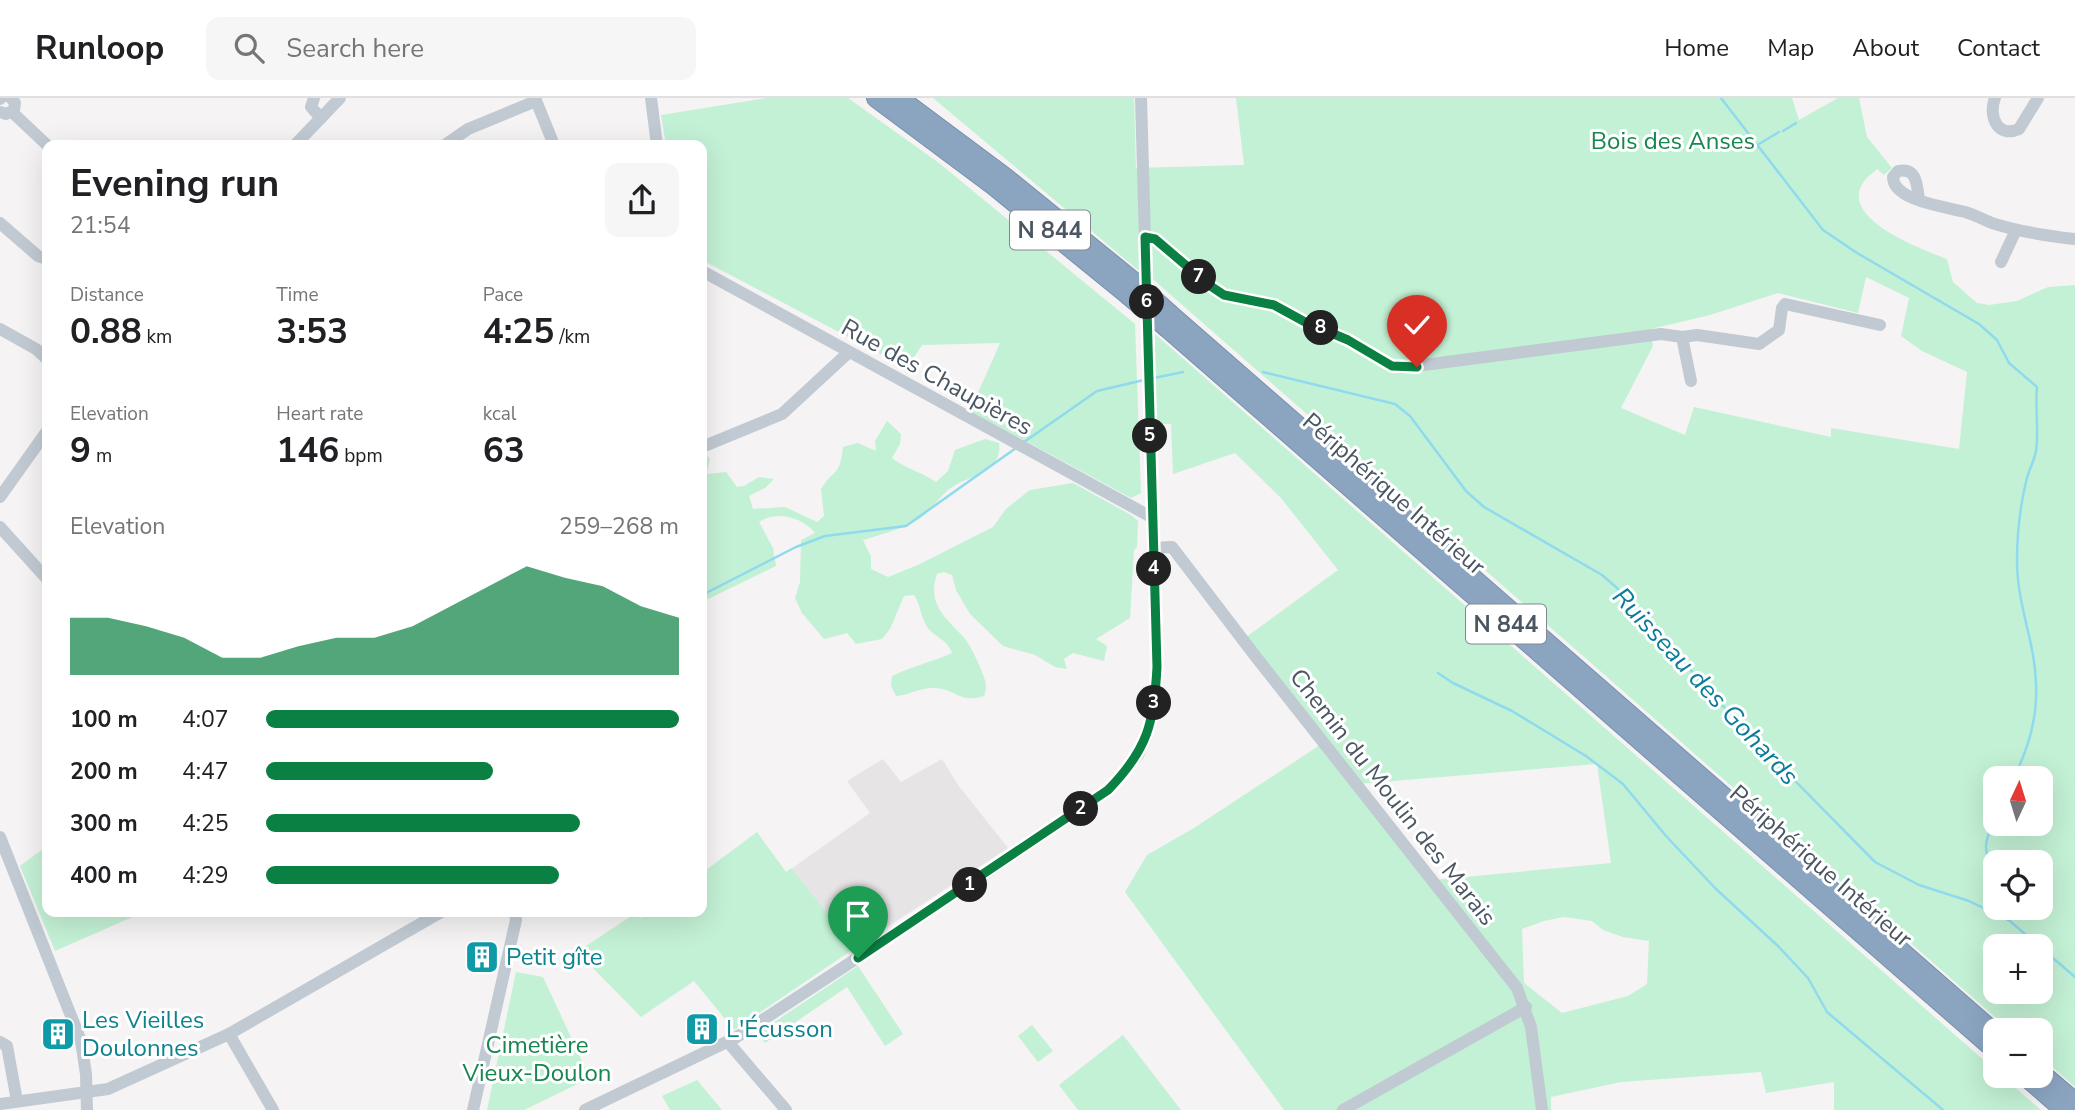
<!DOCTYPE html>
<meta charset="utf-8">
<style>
:root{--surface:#fff;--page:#f6f6f6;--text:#202124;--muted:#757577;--line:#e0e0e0;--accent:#0b8043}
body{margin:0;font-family:"Nunito Sans",sans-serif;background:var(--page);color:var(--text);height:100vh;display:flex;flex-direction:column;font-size:26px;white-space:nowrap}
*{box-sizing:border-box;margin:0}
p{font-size:23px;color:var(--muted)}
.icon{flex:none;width:38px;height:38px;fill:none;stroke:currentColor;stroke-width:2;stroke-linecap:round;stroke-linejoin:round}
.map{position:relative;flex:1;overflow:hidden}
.details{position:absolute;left:42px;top:42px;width:665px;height:777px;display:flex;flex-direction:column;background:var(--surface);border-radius:14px;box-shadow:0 7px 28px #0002}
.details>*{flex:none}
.needle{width:46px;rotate:4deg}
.tools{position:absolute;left:1983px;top:668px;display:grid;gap:14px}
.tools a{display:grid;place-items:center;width:70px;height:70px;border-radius:14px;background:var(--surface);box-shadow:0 7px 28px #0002;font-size:35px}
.pin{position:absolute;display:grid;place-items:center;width:60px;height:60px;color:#fff;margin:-72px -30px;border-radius:50% 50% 50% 0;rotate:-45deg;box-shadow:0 0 7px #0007}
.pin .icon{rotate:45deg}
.km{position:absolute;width:35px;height:35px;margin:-18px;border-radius:50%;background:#222;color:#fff;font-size:19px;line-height:35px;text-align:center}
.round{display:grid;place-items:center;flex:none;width:74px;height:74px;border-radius:14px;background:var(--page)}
.head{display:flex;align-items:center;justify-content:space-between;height:119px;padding:0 28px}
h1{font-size:38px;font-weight:700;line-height:52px}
.metrics{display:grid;grid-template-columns:repeat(3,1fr);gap:10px;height:119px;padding:7px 28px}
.metrics div{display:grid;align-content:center}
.metrics b{font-size:35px;font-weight:700}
.metrics small{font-size:19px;font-weight:400}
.metrics p{font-size:19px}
.chart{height:196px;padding:14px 28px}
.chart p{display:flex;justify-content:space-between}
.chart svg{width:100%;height:126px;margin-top:7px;fill:var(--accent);opacity:.7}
ul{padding:0 28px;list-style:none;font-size:23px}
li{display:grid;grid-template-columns:112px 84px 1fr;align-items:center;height:52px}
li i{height:18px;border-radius:9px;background:var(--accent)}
header{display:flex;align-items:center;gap:42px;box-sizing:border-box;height:98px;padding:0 35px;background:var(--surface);border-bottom:2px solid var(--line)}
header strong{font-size:33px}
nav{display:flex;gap:38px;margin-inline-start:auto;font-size:24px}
.search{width:490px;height:63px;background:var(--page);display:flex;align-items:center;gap:18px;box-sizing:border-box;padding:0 24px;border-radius:14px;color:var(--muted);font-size:26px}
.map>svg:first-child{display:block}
.education{fill:#e6e4e5}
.green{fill:#c3f1d5;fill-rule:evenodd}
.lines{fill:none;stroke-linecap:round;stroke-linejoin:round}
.stream{stroke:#90daee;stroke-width:2.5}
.highway-casing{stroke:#7690ad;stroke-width:20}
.minor{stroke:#c1cad2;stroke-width:12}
.highway{stroke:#8ba5c1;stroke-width:18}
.highway-bridge-casing{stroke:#7690ad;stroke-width:20;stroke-linecap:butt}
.highway-bridge{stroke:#8ba5c1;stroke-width:18}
.route-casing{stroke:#fff;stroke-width:14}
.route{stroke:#0b8043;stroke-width:9}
.labels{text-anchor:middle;stroke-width:6;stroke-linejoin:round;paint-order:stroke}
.shield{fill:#fff;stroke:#808990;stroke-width:2}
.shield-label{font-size:23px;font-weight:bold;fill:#4a5661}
.park-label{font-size:24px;fill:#17864f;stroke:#fff}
.street-label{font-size:24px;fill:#4a5661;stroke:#fff}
.culture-label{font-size:24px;fill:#0d838f;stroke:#fff;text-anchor:start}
.water-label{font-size:26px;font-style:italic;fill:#0c7c9b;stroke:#fff}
</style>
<header>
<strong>Runloop</strong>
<div class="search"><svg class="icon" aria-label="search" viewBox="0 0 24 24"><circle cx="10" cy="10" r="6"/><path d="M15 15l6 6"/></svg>Search here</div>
<nav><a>Home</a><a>Map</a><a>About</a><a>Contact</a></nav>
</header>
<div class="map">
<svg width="2075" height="1012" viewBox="0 0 2075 1012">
<rect width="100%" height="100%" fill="#f5f3f3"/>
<path class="education" d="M883,661l18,23 41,-23 16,26 50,63 -153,100 -64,-79 79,-56 -23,-32z"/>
<g class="green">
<path d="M767,0h81l91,65 196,161 6,169 -10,5 -161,-87 30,-68 -78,2 -15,23 -205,-108v-115h-36l-5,-30z"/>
<path d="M933,0h201l2,70 108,-3 -8,-67h556l7,22 39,-22h21l8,39 25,31 -8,7 -7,-6c-3,3 -9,7 -12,11 -30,38 57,69 82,79l6,23 24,21 12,2 28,-4 31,-14 27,-2v802l-34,-30 -1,-26h-29l-856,-750 -17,-11zM1866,179l43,21 -8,38 21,15 45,21 -8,77 -128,-21v9l-137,-30 -9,28 -64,-27 32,-62 -2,-17 59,-14 68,-22 80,20zM1995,681h45v45h-45zM1995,765h45v45h-45zM1995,849h45v45h-45z"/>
<path d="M1155,236l840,736v6h7l39,34h-207v-28l-68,11 -5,-21 -140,10 -70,15v13h-267l-159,-218 22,-37 47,-27 129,-85 -81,-103 96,-70 -57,-72 -46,-45 -62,21 -2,-50h-16zM1597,666l14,99 -167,16 -12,1 -76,-96zM1564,819l28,4 11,9 20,7 26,4 -2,43 -19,12 -66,17 -38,-30 -2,-54 22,-8z"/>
<path d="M887,323l14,13 -1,10 -8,14c14,11 30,14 44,24l12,-11 7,-21 30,-11 14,4c1,8 0,14 -5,20 -13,14 -33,16 -47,28 -13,12 -20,26 -37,33 -15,7 -31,11 -47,16l8,17v12l17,8 30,-12 75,-38 13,-18 24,-19 43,-7 58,32 7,6 -1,26 -3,3 -4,68 -34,21 11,7 -3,15 -31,-8 -9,6 3,10 -12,-2 -20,-12 -32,-9 -33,-32 -14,-24 -4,-15 -8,-3 -7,2c-11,32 11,45 29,66 5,6 20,38 20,45 0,4 -1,8 -2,11 -25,8 -27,-7 -49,-8 -15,-1 -25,7 -39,8l-5,-10 1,-10c20,-10 40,-14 60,-23 -6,-15 -15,-14 -24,-25 -7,-9 -7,-23 -14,-33l-10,1 -14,33 -8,10 -26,5 -9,-11 -23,6 -22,-26 -7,-15 5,-16 1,-42 14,-7c-13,-16 -38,-23 -56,-11l14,26 3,18 -74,36v-149h3l5,6 -3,15 19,-2 11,15 7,-1 15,-9 15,2 -9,9 -16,8 4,13 32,-2 32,15 7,-6 -3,-27c13,-21 19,-12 22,-42l15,-4 18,8 -1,-10z"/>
<path d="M757,734l29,40 5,-4 64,80 -121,82 -40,-49 -53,36 -56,-57 5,-3 -7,-9 50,-33 8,3 8,-6h53v-39z"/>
<path d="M47,748v66h97l-89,39 -35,-85z"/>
<path d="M858,868l45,68 -18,12 -38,-59 -82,56 -7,-10z"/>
<path d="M516,874l27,5 47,101 -66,32h-37z"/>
<path d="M1032,927l21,26 -15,11 -20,-26z"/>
<path d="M1123,937l58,75h-103l-19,-25z"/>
<path d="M697,982l25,30h-52l-8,-14z"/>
</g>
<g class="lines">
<g class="stream">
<path d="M1721,0l102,132 34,23 122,71 18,16 12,23 28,24c-2,21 2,44 -1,64 -2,11 -8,20 -10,31 -6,25 -9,53 -9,79 0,27 7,53 13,79 12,52 7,92 -17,139"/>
<path d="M1783,33l13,-8"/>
<path d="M1759,46l20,-12"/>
<path d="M1263,274l132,32 15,12 56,75 18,16 118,68 15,13 123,137 135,137 44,23 50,16 41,20"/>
<path d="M1154,280l29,-6"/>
<path d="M1024,344l73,-51 47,-11"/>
<path d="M702,497l94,-48 29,-11 81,-10 110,-78"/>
<path d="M1438,575l15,10 59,28 74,45 37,28 43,52 50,53 62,57 30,32 19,34 116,98"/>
<path d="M1995,719c-10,25 -14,31 0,54"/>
<path d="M2006,810l4,13 30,26"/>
<path d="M2040,849l35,30"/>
</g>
<g class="highway-casing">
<g id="highway">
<path d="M876,0l118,88 134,109"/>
<path d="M899,0l106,79 127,103"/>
<path d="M1170,216l825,719"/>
<path d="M1167,230l828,722"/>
<path d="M2040,974l35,30"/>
<path d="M2025,978l39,34"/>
</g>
</g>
<g class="minor">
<path d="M314,0l-3,9 10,11"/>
<path d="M535,0l19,47"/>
<path d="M651,0l6,47"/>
<path d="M1995,0c-7,17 2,41 24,31l19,-31"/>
<path d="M0,1l1,-1"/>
<path d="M0,14l6,2 8,-4 1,-7 -4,-5"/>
<path d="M12,14l35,33"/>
<path d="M295,47l45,-47"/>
<path d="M445,47l23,-16 68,-28"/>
<path d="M1919,102c-2,-15 -2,-33 -21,-29l-5,6c0,24 54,30 72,35 11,3 20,9 30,12 26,8 53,12 80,15"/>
<path d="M0,125l38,33 9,3"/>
<path d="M1145,139l10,2 62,52 14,6 43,8 31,17 43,18 44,26 9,2 260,-34 21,3 15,-2 62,9 20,-14 3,-22 3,-4 95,21"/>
<path d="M2001,164l15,-32"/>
<path d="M702,173l451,247"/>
<path d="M0,231l36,20 11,10"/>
<path d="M1682,239l9,44"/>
<path d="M702,349l80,-33 66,-61"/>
<path d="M0,399l47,-66"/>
<path d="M0,429l47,52"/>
<path d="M1153,450l19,-1 84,110 261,331 14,39 11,83"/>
<path d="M0,739l81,204 5,33 1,36"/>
<path d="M229,936l44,76"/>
<path d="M0,944l7,4 10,55"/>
<path d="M728,944l58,68"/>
<path d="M0,1006l108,-15 121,-55 212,-122"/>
<path d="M473,1012l43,-190 -1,-8"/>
<path d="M585,1012l150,-72 240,-157 133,-91 30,-35 8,-17 9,-44 2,-27 -16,-569"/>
<path d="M1343,1012l183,-103"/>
</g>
<use href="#highway" class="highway"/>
<g class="highway-bridge-casing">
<g id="highway-bridge">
<path d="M1132,182l38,34"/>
<path d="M1128,197l39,33"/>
</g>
</g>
<use href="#highway-bridge" class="highway-bridge"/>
</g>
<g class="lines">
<g class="route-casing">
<path id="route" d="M858,860l250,-168c40,-41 46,-67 49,-123l-12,-430 10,2 54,46 15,10 50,10 31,17 43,18 44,26 25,1"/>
</g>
<use href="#route" class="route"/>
</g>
<defs>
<g id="building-square" transform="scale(1.75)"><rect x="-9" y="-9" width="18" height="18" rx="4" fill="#0f9aa8" stroke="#fff"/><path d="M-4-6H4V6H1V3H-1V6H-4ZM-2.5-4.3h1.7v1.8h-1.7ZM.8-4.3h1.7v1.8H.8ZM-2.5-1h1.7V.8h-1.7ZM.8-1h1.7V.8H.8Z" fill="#fff"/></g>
</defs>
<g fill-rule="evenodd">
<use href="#building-square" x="482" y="859"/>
<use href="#building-square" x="702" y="931"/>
<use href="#building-square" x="58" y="936"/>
</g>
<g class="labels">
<g class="shield">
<rect x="1010" y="112.5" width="80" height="39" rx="5"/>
<rect x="1466" y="506.5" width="80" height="39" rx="5"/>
</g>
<g class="shield-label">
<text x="1050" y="140">N 844</text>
<text x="1506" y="534">N 844</text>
</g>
<g class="park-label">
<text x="1673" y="51">Bois des Anses</text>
<text x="537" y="955">Cimetière<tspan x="537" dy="28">Vieux-Doulon</tspan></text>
</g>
<g class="street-label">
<text transform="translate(937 279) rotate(29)" y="8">Rue des Chaupières</text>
<text transform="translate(1394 396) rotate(41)" y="8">Périphérique Intérieur</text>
<text transform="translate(1393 699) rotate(52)" y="8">Chemin du Moulin des Marais</text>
<text transform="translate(1821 768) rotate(41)" y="8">Périphérique Intérieur</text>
</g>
<g class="culture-label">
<text x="506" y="867">Petit gîte</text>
<text x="82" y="930">Les Vieilles<tspan x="82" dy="28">Doulonnes</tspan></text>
<text x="726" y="939">L'Écusson</text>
</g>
<g class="water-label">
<text transform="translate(1706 588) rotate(47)" y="9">Ruisseau des Gohards</text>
</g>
</g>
</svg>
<div class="tools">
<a><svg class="needle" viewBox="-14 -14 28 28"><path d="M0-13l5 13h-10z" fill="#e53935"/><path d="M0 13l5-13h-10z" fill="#757577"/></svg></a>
<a><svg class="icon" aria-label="locate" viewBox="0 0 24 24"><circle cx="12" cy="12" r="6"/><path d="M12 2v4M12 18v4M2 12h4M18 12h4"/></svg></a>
<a>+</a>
<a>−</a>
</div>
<div class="pin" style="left:858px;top:860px;background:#1e9e55"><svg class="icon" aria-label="arrive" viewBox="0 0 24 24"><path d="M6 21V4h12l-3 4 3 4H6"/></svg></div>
<div class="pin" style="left:1417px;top:269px;background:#d93025"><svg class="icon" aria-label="check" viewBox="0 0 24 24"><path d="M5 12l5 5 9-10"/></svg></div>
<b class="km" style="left:970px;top:787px">1</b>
<b class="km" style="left:1081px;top:711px">2</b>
<b class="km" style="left:1154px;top:605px">3</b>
<b class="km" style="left:1154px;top:471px">4</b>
<b class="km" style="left:1150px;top:338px">5</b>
<b class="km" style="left:1147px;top:204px">6</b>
<b class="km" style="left:1199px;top:179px">7</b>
<b class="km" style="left:1321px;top:230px">8</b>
<section class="details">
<div class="head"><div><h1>Evening run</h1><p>21:54</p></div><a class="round"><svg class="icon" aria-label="share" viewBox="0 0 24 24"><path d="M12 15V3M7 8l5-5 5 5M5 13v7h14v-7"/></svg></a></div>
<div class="metrics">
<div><p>Distance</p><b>0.88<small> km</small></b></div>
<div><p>Time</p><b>3:53</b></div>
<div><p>Pace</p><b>4:25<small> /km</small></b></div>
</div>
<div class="metrics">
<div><p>Elevation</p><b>9<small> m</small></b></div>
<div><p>Heart rate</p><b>146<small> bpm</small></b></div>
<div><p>kcal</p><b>63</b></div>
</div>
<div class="chart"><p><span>Elevation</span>259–268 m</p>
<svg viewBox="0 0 160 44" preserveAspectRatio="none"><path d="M0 44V24L10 24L20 27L30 31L40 38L50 38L60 34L70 31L80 31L90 27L100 20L110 13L120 6L130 10L140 13L150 20L160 24V44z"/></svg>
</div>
<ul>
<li><b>100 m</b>4:07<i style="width:100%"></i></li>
<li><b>200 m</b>4:47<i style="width:55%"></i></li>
<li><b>300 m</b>4:25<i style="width:76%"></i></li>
<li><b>400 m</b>4:29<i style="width:71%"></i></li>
</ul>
</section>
</div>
